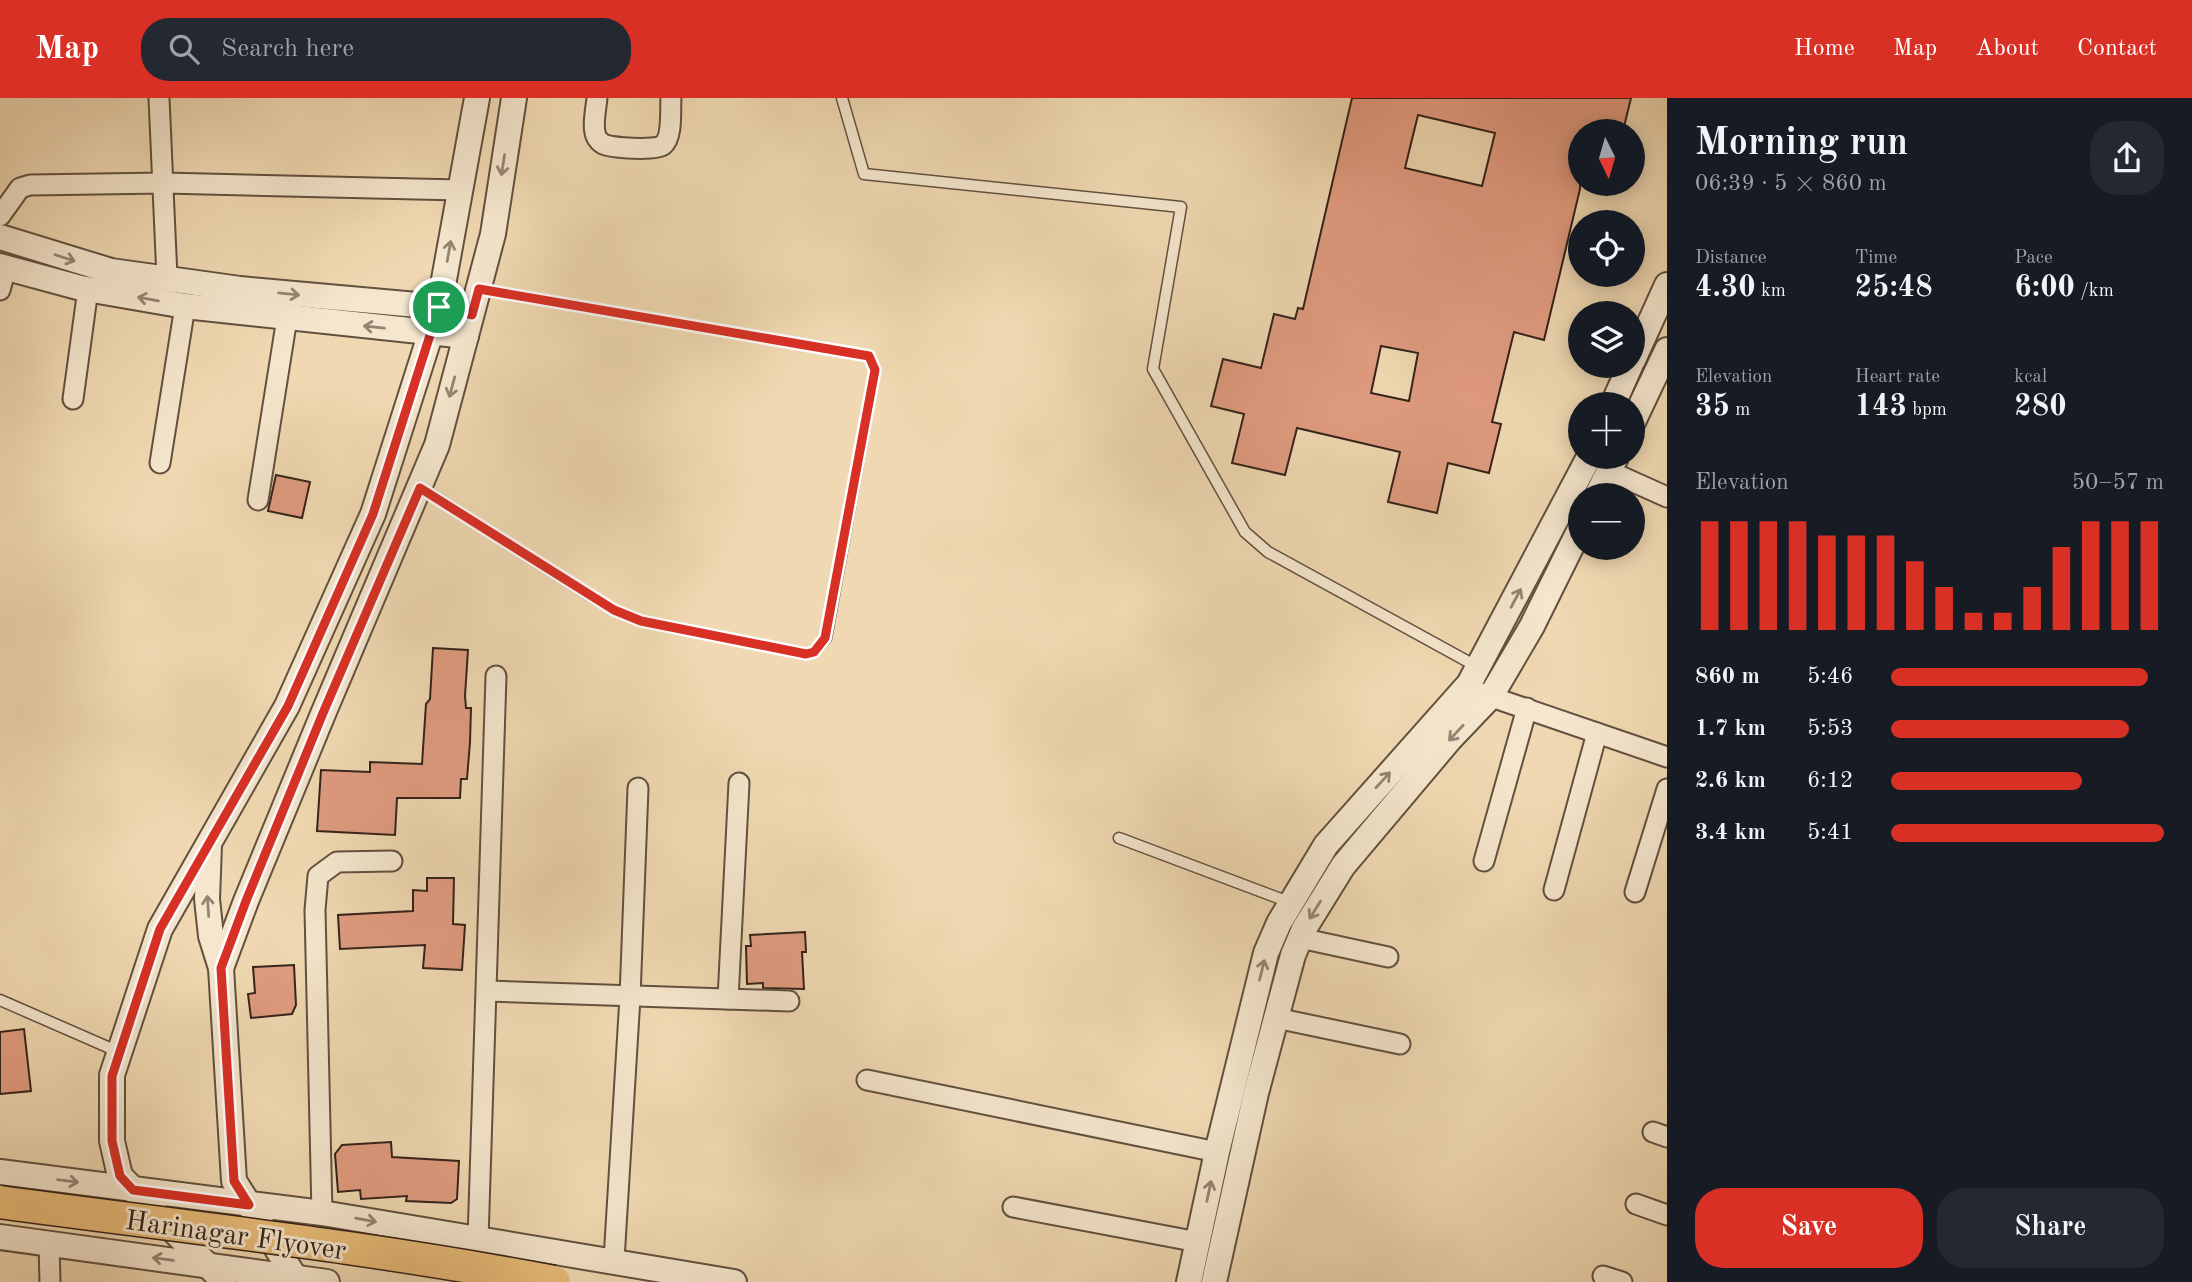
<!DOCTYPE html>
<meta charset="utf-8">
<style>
:root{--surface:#171b24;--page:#242831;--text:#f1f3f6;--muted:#9ea1a6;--accent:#d93025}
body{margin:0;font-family:"Old Standard TT",serif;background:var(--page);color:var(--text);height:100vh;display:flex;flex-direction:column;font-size:26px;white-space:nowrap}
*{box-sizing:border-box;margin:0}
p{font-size:23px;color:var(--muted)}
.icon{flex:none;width:38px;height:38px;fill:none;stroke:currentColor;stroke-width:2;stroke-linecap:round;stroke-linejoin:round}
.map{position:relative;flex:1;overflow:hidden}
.panel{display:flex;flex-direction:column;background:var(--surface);width:525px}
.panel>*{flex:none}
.needle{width:46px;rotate:175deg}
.controls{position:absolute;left:1568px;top:21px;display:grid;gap:14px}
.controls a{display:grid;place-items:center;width:77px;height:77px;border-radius:50%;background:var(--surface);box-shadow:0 4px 18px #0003;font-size:35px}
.pin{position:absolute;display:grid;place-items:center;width:60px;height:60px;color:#fff;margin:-30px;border:4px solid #fff;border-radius:50%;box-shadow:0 2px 7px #0007}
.round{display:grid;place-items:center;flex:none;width:74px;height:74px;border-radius:28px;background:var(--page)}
.head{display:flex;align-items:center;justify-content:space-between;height:119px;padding:0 28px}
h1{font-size:38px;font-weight:600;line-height:52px}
.figures{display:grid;grid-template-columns:repeat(3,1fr);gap:10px;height:119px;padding:7px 28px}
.figures div{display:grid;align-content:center}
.figures b{font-size:30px;font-weight:600}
.figures small{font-size:19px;font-weight:400}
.figures p{font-size:19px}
.chart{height:196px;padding:14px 28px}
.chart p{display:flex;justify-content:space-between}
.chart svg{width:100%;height:126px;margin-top:7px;stroke:var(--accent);stroke-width:6}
.button{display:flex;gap:14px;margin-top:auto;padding:14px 28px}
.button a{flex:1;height:80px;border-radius:28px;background:var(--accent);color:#fff;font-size:28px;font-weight:600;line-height:80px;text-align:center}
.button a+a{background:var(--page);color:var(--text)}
ul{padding:0 28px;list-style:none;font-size:23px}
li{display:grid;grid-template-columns:112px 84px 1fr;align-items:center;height:52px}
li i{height:18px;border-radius:9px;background:var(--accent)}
header{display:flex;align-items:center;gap:42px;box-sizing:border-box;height:98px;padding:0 35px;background:var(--accent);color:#fff}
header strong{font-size:33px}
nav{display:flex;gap:38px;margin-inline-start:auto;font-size:24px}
.search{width:490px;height:63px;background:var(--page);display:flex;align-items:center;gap:18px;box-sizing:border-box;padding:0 24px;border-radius:28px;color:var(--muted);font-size:26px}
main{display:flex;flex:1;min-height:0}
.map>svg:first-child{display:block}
.building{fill:#e19c81;stroke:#33231a;stroke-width:2;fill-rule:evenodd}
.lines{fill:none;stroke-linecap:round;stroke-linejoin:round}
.service-casing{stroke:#625040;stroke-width:13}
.minor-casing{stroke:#625040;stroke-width:23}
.tertiary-casing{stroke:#625040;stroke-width:28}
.service{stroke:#f5e6cd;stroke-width:10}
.minor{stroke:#f5e6cd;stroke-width:19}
.tertiary{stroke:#f5e6cd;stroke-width:24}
.primary-bridge-casing{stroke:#33231a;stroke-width:35;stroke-linecap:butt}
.primary-bridge{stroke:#e8bc79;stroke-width:32}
.oneway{stroke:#948474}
.route-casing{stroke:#fff;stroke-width:14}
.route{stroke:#d93025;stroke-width:9}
.labels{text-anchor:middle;stroke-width:6;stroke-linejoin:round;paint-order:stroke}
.street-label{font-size:28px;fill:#33231a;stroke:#f5e6cd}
</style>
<header>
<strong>Map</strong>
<div class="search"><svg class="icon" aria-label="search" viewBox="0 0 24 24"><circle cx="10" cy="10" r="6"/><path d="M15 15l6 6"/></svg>Search here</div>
<nav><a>Home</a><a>Map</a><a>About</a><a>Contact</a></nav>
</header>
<main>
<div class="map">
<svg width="1667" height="1184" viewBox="0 0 1667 1184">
<rect width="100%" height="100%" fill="#f0d9b2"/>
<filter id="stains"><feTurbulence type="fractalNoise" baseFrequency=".00286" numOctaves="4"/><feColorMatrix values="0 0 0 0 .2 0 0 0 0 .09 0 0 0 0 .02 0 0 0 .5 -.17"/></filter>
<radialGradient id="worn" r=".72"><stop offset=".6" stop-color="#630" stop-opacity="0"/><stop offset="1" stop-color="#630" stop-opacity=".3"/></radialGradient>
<g class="building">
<path d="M1352,0h279l-8,33h-43v58l-36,151 -30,-8 -22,90 9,2 -12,49 -41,-10 -11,50 -49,-11 12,-50 -103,-24 -12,47 -53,-12 12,-49 -33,-8 12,-47 38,9 13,-54 21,5 3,-11 5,1zM1418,17l77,18 -13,53 -77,-18zM1381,248l37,7 -9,48 -38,-8z"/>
<path d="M276,377l34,7 -8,36 -34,-7z"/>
<path d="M433,550l35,2 -3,46 1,12h5l-1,34 -3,37h-6l-1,19h-63l-2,37 -78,-4 4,-61 49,2v-10l52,2 4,-60 4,-5z"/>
<path d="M427,780h27l-1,46 12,1 -3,45 -39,-2 2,-23 -85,4 -2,-34 75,-4v-21l14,1z"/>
<path d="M805,834l1,20h-4l2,37 -41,-1v-5l-16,1 -1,-38h5l-1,-11z"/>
<path d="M294,867l2,40 -4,9 -41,4 -3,-24 7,-1 -2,-26z"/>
<path d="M24,931l7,62 -31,3v-62z"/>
<path d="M391,1044l1,15 67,4 -2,38 -6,4 -45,-2 1,-5 -46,3 -1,-9 -22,2 -3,-38 7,-9z"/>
</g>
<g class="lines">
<g class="service-casing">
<g id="service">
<path d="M842,0l22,76 317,33 -28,162 92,163 23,20 208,114"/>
<path d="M421,390l168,107 25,15 27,11 165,33 8,-2 12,-14 49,-268 -6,-14 -390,-67"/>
<path d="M1119,740l170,64"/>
<path d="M0,902l119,52"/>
</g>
</g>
<g class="minor-casing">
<g id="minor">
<path d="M159,0l8,180"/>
<path d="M597,0c-1,11 -5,28 -1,38 1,3 5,7 7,8 8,4 53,7 60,1 10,-8 7,-35 8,-47"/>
<path d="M0,118l20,-28 10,-3 134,-2 296,7"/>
<path d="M0,192l6,-22"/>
<path d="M73,301l15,-110"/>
<path d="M160,365l25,-157"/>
<path d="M1609,373l58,26"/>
<path d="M258,402l29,-182"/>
<path d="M1477,594l190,65"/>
<path d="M1484,763l43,-153"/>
<path d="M1554,792l43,-157"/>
<path d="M1635,794l32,-103"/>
<path d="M1300,840l88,19"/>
<path d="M487,893l302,10"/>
<path d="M728,901l11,-216"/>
<path d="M1276,920l124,26"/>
<path d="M867,982l350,72"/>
<path d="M1653,1034l14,5"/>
<path d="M1636,1106l31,11"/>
<path d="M1013,1109l185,35"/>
<path d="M322,1115l-7,-303 3,-34 19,-14 55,-1"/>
<path d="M478,1142l18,-564"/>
<path d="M49,1145l1,39"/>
<path d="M614,1162l16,-263 8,-209"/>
<path d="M1603,1178l19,6"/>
</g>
</g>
<g class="tertiary-casing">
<g id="tertiary">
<path d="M0,139l111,34 129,18 199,18 15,4"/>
<path d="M0,168l81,22 104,18 281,30"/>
<path d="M1633,262l34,-75"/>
<path d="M1613,306l17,-38"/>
<path d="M1633,324l34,-72"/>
<path d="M1597,397l19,-38"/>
<path d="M209,747l-2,54 4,37 10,32 13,213 64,101"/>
<path d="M221,870l25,-67 77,-187 114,-269 56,-211 21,-136"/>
<path d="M0,1074l322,41 412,69"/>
<path d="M0,1139l327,45"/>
<path d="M224,1184l-104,-106 -8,-35v-66l48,-146 127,-223 86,-192 66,-207 38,-209"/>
<path d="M1189,1184l28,-130 49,-199 13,-30 47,-78 143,-161 120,-227"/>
<path d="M1214,1184l42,-189 37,-138 11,-26 39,-63 107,-127 41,-43 41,-70 48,-97"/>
</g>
</g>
<use href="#service" class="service"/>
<use href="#minor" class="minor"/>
<use href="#tertiary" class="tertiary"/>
<g class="primary-bridge-casing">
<path id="primary-bridge" d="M0,1104c185,25 371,45 554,80"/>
</g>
<use href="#primary-bridge" class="primary-bridge"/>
</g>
<defs><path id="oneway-shaft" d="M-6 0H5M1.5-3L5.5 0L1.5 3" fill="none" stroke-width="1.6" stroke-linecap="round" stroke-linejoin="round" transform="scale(1.75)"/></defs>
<g class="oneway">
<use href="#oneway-shaft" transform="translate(503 67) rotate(99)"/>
<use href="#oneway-shaft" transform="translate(449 153) rotate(-80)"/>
<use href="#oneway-shaft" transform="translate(65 160) rotate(18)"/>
<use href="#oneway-shaft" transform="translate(289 196) rotate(6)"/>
<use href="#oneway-shaft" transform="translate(148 201) rotate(-170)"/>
<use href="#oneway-shaft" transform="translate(374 229) rotate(-174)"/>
<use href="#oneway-shaft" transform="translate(452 289) rotate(105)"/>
<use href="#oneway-shaft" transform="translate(1516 500) rotate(-62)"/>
<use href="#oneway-shaft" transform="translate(1456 635) rotate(133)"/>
<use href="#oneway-shaft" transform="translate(1383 682) rotate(-47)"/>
<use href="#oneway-shaft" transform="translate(208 808) rotate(-94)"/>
<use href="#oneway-shaft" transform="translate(1315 812) rotate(122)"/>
<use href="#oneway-shaft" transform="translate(1262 872) rotate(-76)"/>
<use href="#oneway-shaft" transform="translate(68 1083) rotate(8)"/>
<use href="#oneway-shaft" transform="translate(1209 1093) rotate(-78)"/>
<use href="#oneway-shaft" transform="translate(366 1122) rotate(10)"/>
<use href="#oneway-shaft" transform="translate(163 1161) rotate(-172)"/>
</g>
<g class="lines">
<g class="route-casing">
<path id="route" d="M479,191l390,67 6,14 -50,268 -11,14 -8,2 -165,-33 -27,-11 -194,-122 -97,225 -77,188 -25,67 13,213 15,24 -116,-15 -13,-14 -8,-35v-65l48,-147 128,-223 85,-192 66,-207 33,8z"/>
</g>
<use href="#route" class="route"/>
</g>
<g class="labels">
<g class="street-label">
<text transform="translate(236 1136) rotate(8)" y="10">Harinagar Flyover</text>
</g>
</g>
<rect width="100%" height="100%" filter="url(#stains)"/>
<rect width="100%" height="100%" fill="url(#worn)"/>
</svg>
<div class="controls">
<a><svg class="needle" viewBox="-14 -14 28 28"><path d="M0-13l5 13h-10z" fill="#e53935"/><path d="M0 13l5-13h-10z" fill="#9ea1a6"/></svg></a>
<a><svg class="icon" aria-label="locate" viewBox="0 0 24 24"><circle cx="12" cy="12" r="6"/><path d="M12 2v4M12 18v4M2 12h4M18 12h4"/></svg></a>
<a><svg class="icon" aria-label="layers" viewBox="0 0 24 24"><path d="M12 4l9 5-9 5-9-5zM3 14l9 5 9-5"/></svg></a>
<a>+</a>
<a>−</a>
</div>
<div class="pin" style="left:439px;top:209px;background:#1e9e55"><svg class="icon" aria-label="arrive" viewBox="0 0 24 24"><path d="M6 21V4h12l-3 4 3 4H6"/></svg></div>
</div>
<section class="panel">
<div class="head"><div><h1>Morning run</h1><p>06:39 · 5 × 860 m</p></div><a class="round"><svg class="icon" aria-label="share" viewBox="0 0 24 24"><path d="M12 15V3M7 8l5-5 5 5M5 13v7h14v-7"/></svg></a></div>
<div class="figures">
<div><p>Distance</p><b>4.30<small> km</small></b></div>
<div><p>Time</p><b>25:48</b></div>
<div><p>Pace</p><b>6:00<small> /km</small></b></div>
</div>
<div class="figures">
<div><p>Elevation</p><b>35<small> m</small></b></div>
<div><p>Heart rate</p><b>143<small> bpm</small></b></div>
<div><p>kcal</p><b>280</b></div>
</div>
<div class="chart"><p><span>Elevation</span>50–57 m</p>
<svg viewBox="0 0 160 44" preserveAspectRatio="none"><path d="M5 44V6M15 44V6M25 44V6M35 44V6M45 44V11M55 44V11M65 44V11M75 44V20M85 44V29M95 44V38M105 44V38M115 44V29M125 44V15M135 44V6M145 44V6M155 44V6"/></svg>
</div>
<ul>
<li><b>860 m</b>5:46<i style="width:94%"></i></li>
<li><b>1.7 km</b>5:53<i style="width:87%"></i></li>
<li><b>2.6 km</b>6:12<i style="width:70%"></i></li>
<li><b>3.4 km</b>5:41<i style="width:100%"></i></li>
</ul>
<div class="button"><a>Save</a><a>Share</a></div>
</section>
</main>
